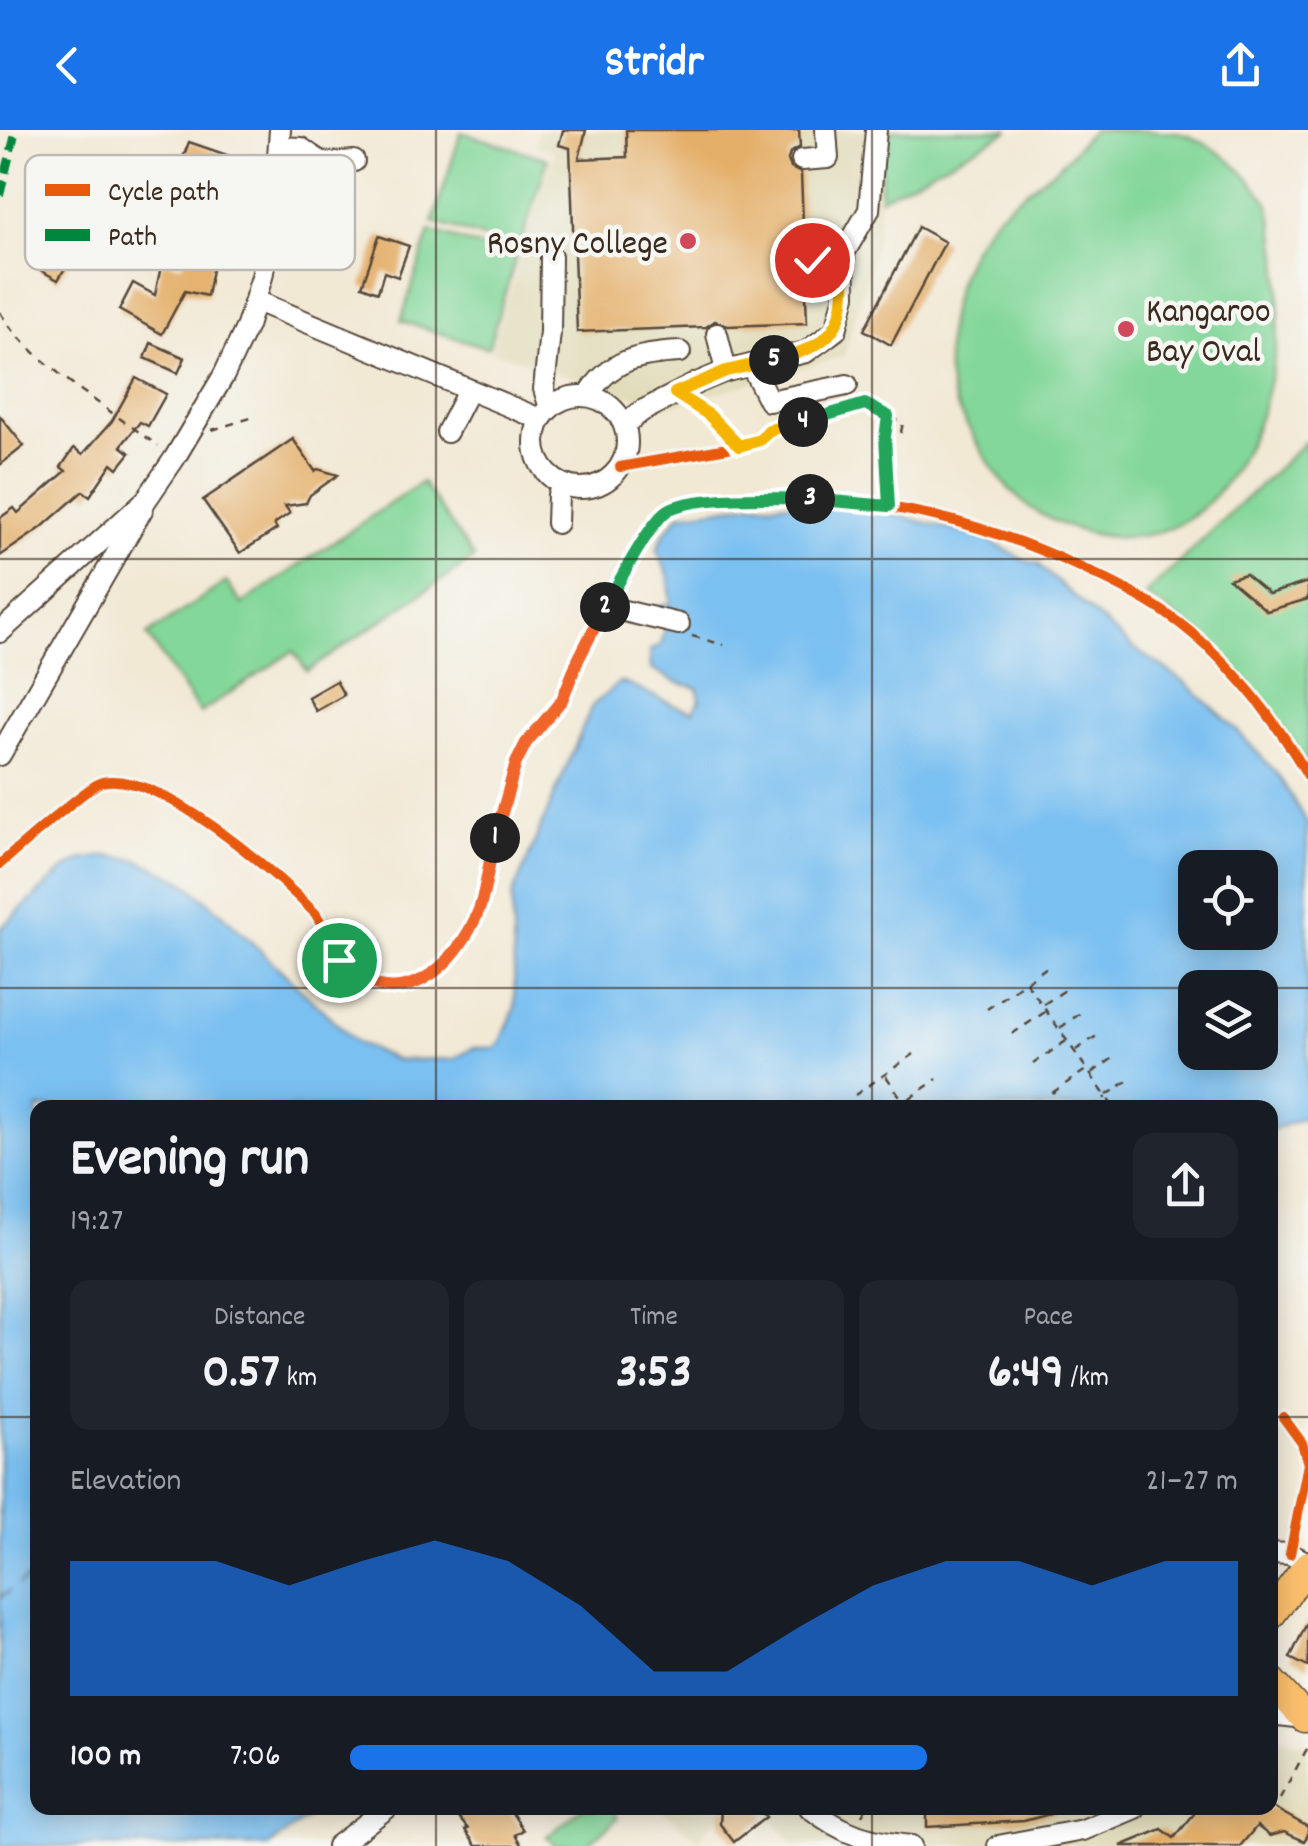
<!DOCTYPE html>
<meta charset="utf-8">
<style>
:root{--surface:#171b24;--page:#20242c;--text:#f1f3f6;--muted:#9ea1a6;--accent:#1a73e8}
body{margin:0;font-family:Dekko,sans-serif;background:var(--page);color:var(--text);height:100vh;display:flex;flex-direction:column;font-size:38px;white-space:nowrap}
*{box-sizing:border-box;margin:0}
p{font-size:32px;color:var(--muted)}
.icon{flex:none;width:55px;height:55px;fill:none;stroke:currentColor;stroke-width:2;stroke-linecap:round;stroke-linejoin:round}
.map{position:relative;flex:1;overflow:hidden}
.side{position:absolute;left:30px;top:970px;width:1248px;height:715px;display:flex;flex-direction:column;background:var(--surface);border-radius:20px;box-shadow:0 5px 25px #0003}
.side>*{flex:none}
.fabs{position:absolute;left:1178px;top:720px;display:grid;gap:20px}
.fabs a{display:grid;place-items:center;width:100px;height:100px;border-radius:20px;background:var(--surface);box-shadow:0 5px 25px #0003;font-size:50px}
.pin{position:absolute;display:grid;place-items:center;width:85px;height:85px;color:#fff;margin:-42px;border:5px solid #fff;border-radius:50%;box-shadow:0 2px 10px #0007}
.km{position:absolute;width:50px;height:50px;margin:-25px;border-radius:50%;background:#222;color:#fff;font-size:28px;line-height:50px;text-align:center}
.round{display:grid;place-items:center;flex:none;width:105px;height:105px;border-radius:20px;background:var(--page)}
.summary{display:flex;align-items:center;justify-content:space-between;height:170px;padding:0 40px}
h1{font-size:55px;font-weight:700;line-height:75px}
.figures{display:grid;grid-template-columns:repeat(3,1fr);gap:15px;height:170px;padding:10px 40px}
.figures div{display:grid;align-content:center;border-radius:20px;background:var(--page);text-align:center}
.figures b{font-size:50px;font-weight:700}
.figures small{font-size:28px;font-weight:400}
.figures p{font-size:28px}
.chart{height:280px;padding:20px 40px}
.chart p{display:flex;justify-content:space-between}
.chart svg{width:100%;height:180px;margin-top:10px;fill:var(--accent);opacity:.7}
ul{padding:0 40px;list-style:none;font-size:32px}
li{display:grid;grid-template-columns:160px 120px 1fr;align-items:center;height:75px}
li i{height:25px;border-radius:12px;background:var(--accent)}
header{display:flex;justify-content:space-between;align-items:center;height:130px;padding:0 40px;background:var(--accent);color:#fff;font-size:45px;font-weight:700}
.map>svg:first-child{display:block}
.built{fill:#e1dcba}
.green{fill:#83d79a;stroke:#5f805c;stroke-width:2.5}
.water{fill:#7ac0f1;stroke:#5a7588;stroke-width:2.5;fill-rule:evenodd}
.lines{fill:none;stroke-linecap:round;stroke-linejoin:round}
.ferry{stroke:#4e575d;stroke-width:2.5;stroke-dasharray:12 10;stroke-linecap:butt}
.building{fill:#e4af69}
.minor-casing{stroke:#564739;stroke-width:24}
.major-casing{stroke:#564739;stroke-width:31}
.path{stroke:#564739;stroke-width:2.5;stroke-dasharray:8 8;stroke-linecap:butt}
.minor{stroke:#fff;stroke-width:20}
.major{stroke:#fabe6d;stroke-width:28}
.quiet{stroke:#00873e;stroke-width:8;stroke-dasharray:15 8;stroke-linecap:butt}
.cycleway-casing{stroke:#f6f6f2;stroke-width:16}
.cycleway{stroke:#e8590c;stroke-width:10}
.split-1-casing{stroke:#fff;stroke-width:20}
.split-2-casing{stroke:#fff;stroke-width:20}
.split-3-casing{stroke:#fff;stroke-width:20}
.split-4-casing{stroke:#fff;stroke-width:20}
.split-5-casing{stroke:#fff;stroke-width:20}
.split-6-casing{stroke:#fff;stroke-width:20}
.split-1{stroke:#f0652b;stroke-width:12}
.split-2{stroke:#f0652b;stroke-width:12}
.split-3{stroke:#22a559;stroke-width:12}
.split-4{stroke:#22a559;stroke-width:12}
.split-5{stroke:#f5b400;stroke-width:12}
.split-6{stroke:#f5b400;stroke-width:12}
.grid{fill:none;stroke:#3b2a1e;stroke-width:2.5;stroke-opacity:0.55}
.poi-dot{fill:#d1495b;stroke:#f6f6f2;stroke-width:4}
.labels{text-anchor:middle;stroke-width:9;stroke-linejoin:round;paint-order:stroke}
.poi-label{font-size:35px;fill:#3b2a1e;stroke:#f6f6f2;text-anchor:end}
.key{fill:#f6f6f2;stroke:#beb9b2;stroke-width:2.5}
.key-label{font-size:28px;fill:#3b2a1e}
</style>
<header><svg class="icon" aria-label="back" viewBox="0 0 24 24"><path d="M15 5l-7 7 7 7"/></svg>Stridr<svg class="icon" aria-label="share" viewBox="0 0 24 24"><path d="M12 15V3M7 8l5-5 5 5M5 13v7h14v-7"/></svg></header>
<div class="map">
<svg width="1308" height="1716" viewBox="0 0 1308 1716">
<rect width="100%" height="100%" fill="#f6f6f2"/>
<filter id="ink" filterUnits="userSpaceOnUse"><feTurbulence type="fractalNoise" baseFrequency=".01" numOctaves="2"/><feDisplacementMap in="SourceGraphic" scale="20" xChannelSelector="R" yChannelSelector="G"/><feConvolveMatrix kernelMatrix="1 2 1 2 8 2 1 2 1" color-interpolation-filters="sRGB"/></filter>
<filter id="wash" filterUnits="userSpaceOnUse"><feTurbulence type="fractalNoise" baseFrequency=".0048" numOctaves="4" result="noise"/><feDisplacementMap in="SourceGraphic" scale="40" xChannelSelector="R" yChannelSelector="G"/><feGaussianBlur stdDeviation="2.25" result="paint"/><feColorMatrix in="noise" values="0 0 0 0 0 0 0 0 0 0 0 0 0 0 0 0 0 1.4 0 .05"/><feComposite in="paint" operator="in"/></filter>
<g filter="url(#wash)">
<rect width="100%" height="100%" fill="#f2e9d5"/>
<g class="built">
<path d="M539,0h344l-6,109 -33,117 -178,51 -175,-56 63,-199 -19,-7z"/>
<path d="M1270,1602l38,14v100h-513l-31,-38h506z"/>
<path d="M659,1678h66l-26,32z"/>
</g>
<g class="green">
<path d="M883,0h127l-130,68z"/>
<path d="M1093,0c25,0 59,0 83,2 39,11 71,39 93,73 39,149 -30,400 -217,315 -37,-16 -58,-47 -77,-81 -7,-13 -16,-25 -21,-40 -19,-51 1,-138 38,-178 20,-22 47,-38 70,-58 11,-10 19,-23 31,-33z"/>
<path d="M461,2l87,27 -29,90 -86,-27z"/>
<path d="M430,101l86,27 -28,90 -87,-27z"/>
<path d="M1305,312l3,18v307c-39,-69 -96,-130 -163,-172z"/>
<path d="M422,352l52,76 -167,113 -14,-20 -93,62 -53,-78 79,-53 16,22z"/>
<path d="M582,1678h31l5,10 -32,28h-31l-8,-9z"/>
</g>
<path class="water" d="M755,373l68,1 62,8 99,26 42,23 14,3v3l92,80 54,36 45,41 47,51 29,47 1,294 -38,15v-23h-1232v700h282l-51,38h-269v-917l61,-57 19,-12 29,-4 30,4 43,20 36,30 139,133 39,17 58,-1 19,-11h21l6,-4 15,-36 -3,-112 80,-190 28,-24c25,8 47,23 73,29l7,-10 -2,-13 -19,-5 -28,-14 -1,-18 11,-6 7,-28 -8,-2v-9l11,-3 -2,-26 -12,-27 7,-16 16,-20zM1195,738h65v64h-65zM1195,858h65v64h-65z"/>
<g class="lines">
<path class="ferry" d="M0,1468l38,-27"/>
</g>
<g id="blocks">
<g class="building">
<path d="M563,0h23l-7,29 48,-2 -1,-27h173l1,17 -10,6 -2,7 3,8 10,5 3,76 -6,13 7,9 2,52 -79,3 -13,-5 -9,6 -129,5 -7,-184 -11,-3z"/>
<path d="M189,12l38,13 -13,34 10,1 -6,46 15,4 -6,23 -13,-4 -7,37 -22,-5 -23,43 -43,-24 14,-27 22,12 7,-34 20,4 14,-50 -12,-2 5,-41 -10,-4z"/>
<path d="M918,97l27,15 -54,103 -27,-15z"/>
<path d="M64,106l15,9 -21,35 -25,-14 16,-27 10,6z"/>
<path d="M379,106l30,10 -11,31 -14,-5 -6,20 -16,-6z"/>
<path d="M151,213l34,15 -7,15 -33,-15z"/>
<path d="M136,248l30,16 -18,32 -8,-4 -19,24 9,7 -12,15 -6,-5 -22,33 -7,-5 -42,37 -41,28v-38l14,-10 4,5 48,-42 -5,-4 13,-19 9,6 29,-33z"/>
<path d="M0,286l24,30 -24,19z"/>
<path d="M293,309l22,32 3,-2 20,6 -28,20 -4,8 -21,3 5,7 -16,11 3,5 -37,24 -37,-53z"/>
<path d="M1245,444l24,20 39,-12v17l-41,12 -38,-32z"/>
<path d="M336,551l8,14 -28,16 -8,-14z"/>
<path d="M1308,1491v46l-18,-9z"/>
<path d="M451,1678h58l14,22 -8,5 7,11h-46l-11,-16 3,-1z"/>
<path d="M721,1678h38l7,9 -32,25 -14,-18z"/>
<path d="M927,1678h129l1,4 -33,9 -97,6z"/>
<path d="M1199,1678h75l34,19v8l-4,6 -20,-9 -14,4 -13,-10 -17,20h-119l41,-17 12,9z"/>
</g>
</g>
</g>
<g filter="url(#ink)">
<use href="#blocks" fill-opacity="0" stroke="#564739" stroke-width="2.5"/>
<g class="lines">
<g class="minor-casing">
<g id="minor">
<path d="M279,17l22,1c26,19 20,15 53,13"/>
<path d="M802,30l26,-2 -2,-28"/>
<path d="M812,130l32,-7"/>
<path d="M256,171l284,118"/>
<path d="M717,204l9,37"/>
<path d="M751,235l18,36 78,-16"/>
<circle cx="581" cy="312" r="46"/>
<path d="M588,266c22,-37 52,-42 92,-44"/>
<path d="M550,278l-6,-19 6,-57 1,-76"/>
<path d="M624,295l18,-14 55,-28 29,-12 80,-19 30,-22 9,-35 -1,-42 25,-43 7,-80"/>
<path d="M447,302l21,-41"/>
<path d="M557,393l1,-28 4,-11"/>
<path d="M624,481l55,13"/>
<path d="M0,502l146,-132 28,-41 50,-84 23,-49 15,-49 11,-56 7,-91"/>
<path d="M0,625l142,-245"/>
<path d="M1270,1423l20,1 18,9"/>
<path d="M1270,1584l35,4"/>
<path d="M810,1678c35,27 57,33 101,38"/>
<path d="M337,1716l50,-38"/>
<path d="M998,1716l85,-16 52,-22"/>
</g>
</g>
<g class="major-casing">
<g id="major">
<path d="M1270,1486l38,-51"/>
<path d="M1270,1550l35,38"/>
</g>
</g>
<g class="path">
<path d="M0,182c27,47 112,99 158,134"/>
<path d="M212,300l42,-13"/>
<path d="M885,307l16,-5 2,-9 -15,-7"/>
<path d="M692,506l32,9"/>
<path d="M1026,852l88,126"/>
<path d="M1044,874l21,-14"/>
<path d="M987,879l63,-44"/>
<path d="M1060,898l22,-16"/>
<path d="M1012,904l33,-22"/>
<path d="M1076,920l22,-15"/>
<path d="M1033,934l33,-23"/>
<path d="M1092,943l21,-15"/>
<path d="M886,946l22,32"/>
<path d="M1052,963l34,-23"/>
<path d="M855,965l59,-41"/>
<path d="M1107,965l22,-15"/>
<path d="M896,978l41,-29"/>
<path d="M1091,978l15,-11"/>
<path d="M1138,978l6,-5"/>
<path d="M1280,1668l28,-51"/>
<path d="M862,1685l4,-7"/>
</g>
<use href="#minor" class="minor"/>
<use href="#major" class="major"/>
<path class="quiet" d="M0,65l16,-65"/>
<g class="cycleway-casing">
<g id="cycleway">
<path d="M739,316l20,-6 10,-9 96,-26 23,11 -3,21 4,69"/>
<path d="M620,337l119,-21 -30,-31 -34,-22"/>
<path d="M0,734c16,-13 89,-79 102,-82 57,-13 174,92 213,131 11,15 17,41 29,52 60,53 116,1 136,-60 16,-47 17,-100 38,-146 11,-24 33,-39 45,-61 8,-13 10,-29 16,-42 22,-46 50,-89 76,-132 4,-5 10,-12 16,-15 22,-10 81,-11 106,-11 109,1 201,22 300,68 29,13 61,28 87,46 60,41 108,102 144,164"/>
<path d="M1283,1287l19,26 6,21 -18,90"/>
</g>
</g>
<use href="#cycleway" class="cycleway"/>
</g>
</g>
<g class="lines" filter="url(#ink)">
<g class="split-1-casing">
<path id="split-1" d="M339,830c57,61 118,9 141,-53 7,-23 9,-47 15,-69"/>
</g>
<g class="split-2-casing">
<path id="split-2" d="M495,708l21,-75 10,-20 36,-43 16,-40 27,-53"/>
</g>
<g class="split-3-casing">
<path id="split-3" d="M605,477c12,-21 46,-88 65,-98 28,-14 107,-11 140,-10"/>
</g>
<g class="split-4-casing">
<path id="split-4" d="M803,292l62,-18 23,12 -3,21 4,69 -79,-7"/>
</g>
<g class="split-5-casing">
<path id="split-5" d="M774,230l-48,11 -51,22 34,22 30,31 21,-6 9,-10 34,-8"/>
</g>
<g class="split-6-casing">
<path id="split-6" d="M774,230c70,-17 72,-41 70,-108l-32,8"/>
</g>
<use href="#split-1" class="split-1"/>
<use href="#split-2" class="split-2"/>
<use href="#split-3" class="split-3"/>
<use href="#split-4" class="split-4"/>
<use href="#split-5" class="split-5"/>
<use href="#split-6" class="split-6"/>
</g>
<path class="grid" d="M436,0v978M872,0v978M0,429h1308M0,858h1195M1260,858h48M0,1287h38M1270,1287h38M436,1678v38M872,1678v38"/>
<g class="poi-dot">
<circle cx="688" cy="111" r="10"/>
<circle cx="1126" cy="199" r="10"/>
</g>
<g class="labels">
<g class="poi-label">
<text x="668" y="123">Rosny College</text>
<text x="1146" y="191" text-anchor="start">Kangaroo<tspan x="1146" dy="40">Bay Oval</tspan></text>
</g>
</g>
<rect x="25" y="25" width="330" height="115" rx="15" class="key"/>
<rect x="45" y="54" width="45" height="12" fill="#e8590c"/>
<rect x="45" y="99" width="45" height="12" fill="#00873e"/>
<g class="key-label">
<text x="108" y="70">Cycle path</text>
<text x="108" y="115">Path</text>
</g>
</svg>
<div class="fabs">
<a><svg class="icon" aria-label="locate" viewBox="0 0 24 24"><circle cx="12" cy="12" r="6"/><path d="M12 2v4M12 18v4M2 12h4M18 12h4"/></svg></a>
<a><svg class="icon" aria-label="layers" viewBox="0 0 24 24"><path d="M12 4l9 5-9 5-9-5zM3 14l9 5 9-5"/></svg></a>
</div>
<div class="pin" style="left:339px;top:830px;background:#1e9e55"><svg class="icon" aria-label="arrive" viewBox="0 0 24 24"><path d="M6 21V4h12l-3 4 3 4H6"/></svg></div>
<div class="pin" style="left:812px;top:130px;background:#d93025"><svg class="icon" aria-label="check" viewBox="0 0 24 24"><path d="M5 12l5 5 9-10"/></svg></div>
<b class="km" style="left:495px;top:708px">1</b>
<b class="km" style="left:605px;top:477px">2</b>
<b class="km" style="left:810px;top:369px">3</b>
<b class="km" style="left:803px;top:292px">4</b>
<b class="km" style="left:774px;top:230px">5</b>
<section class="side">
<div class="summary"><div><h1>Evening run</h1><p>19:27</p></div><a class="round"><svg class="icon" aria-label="share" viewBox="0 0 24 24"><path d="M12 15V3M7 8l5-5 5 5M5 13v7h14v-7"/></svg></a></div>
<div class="figures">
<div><p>Distance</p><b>0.57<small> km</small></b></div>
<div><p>Time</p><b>3:53</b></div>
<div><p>Pace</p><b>6:49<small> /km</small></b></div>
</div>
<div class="chart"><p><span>Elevation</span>21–27 m</p>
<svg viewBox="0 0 160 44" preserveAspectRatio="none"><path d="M0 44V11L10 11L20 11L30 17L40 11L50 6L60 11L70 22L80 38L90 38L100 27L110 17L120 11L130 11L140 17L150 11L160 11V44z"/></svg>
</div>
<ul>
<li><b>100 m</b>7:06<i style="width:65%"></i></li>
</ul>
</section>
</div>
